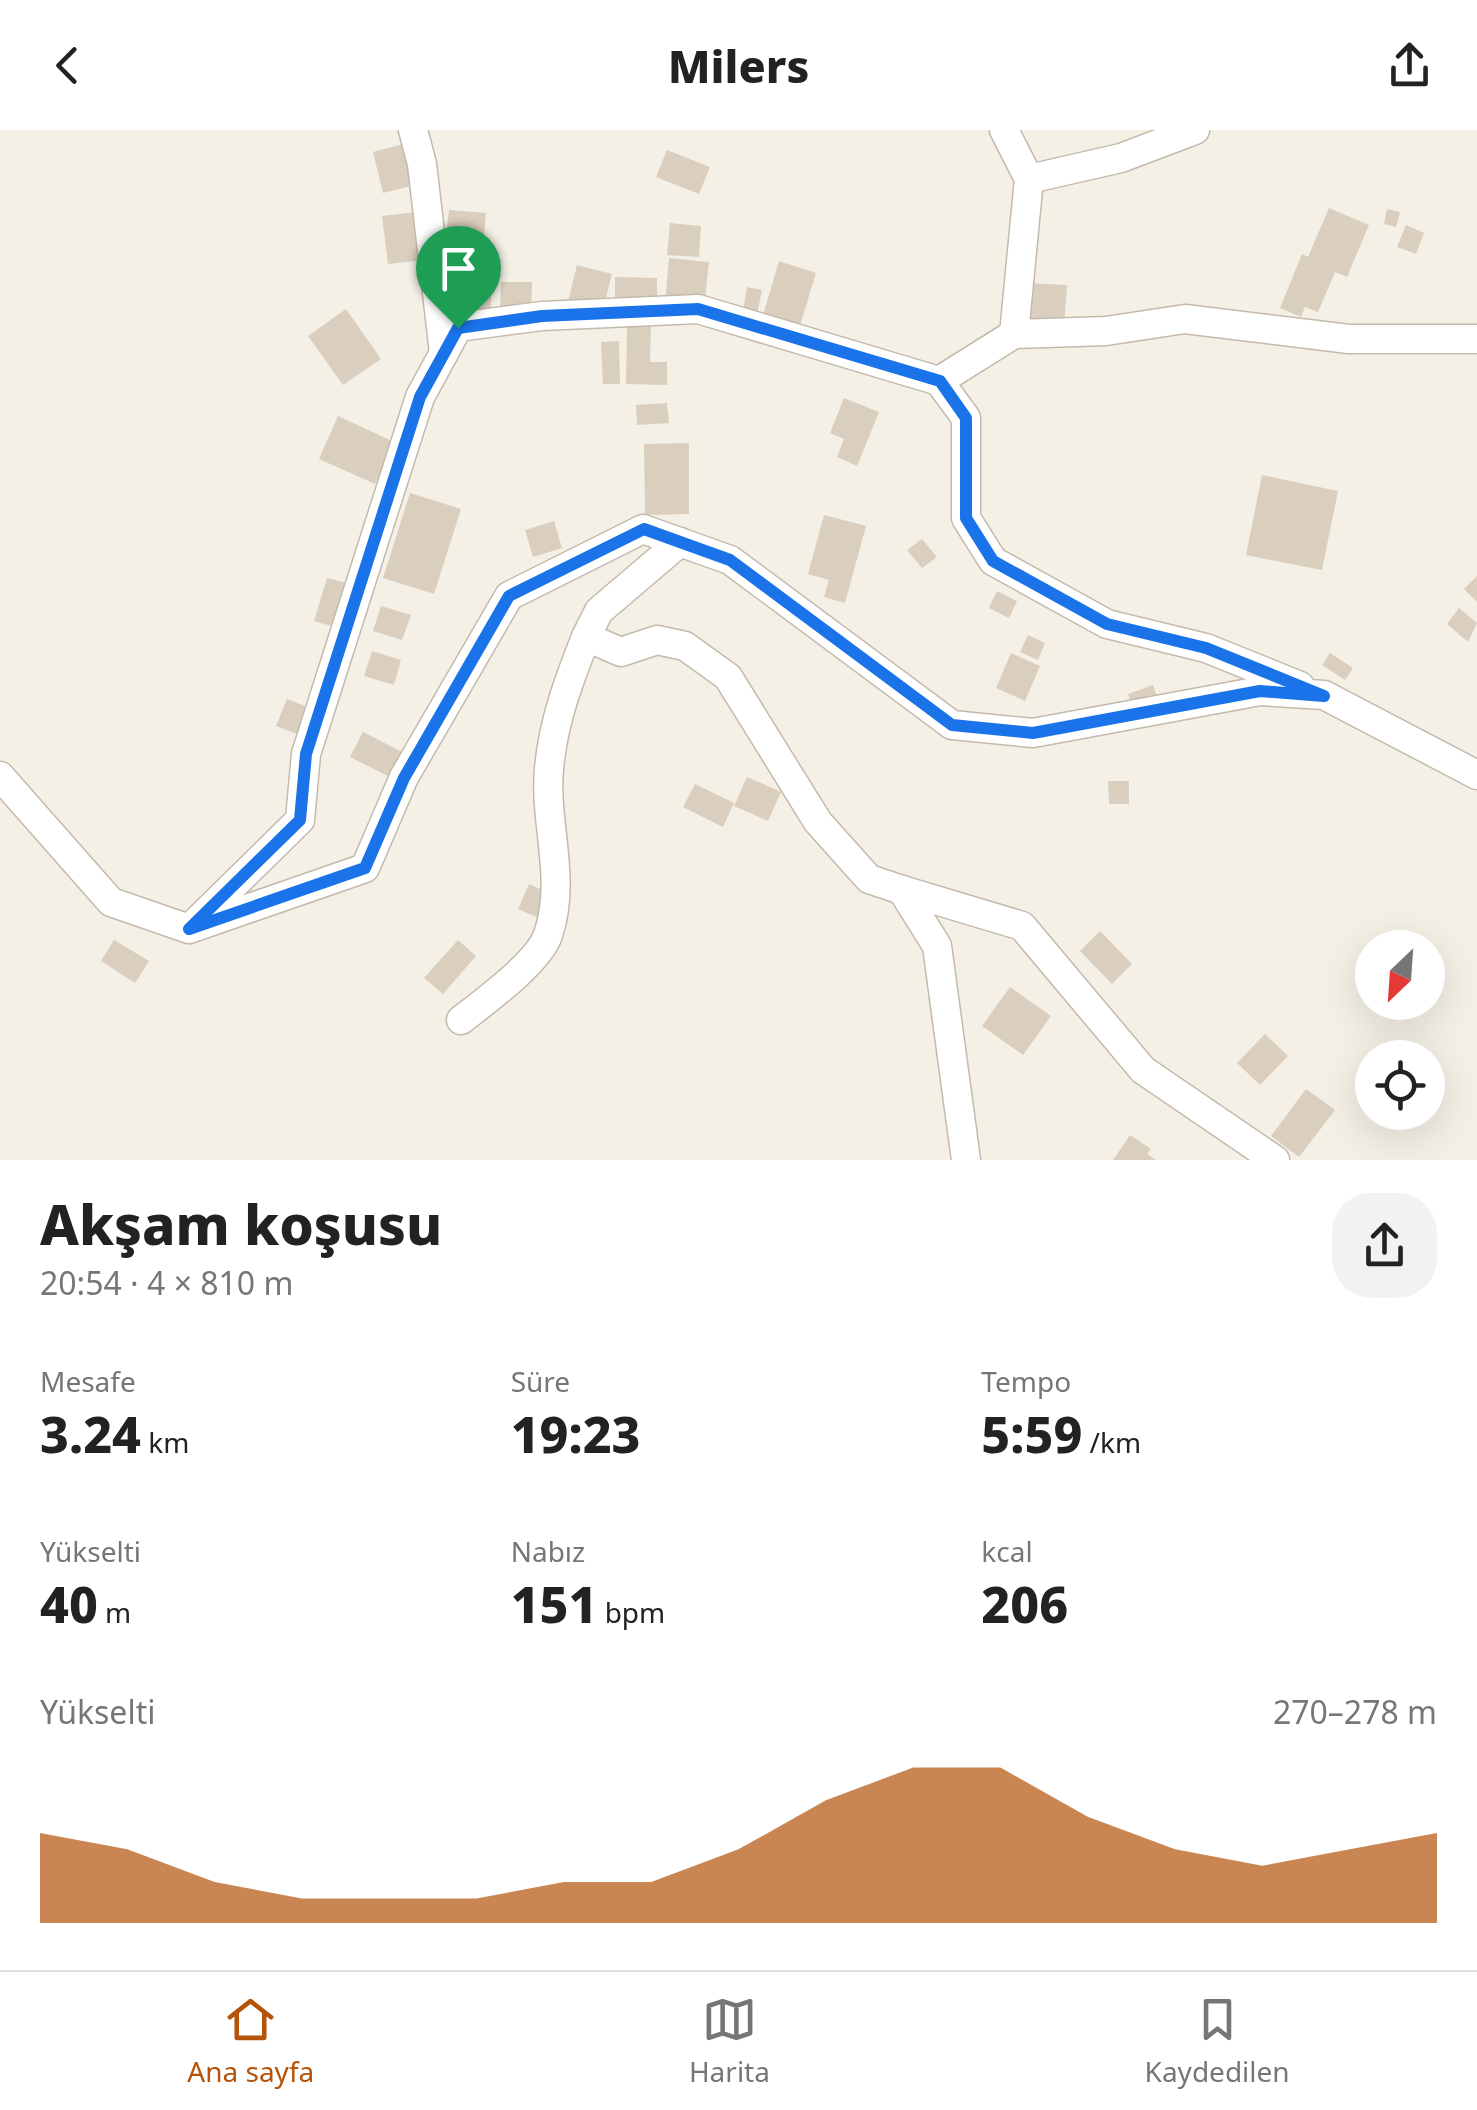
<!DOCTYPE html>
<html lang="tr">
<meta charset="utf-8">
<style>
:root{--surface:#fff;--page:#f2f2f2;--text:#222;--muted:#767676;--line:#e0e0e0;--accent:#b45309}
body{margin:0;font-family:"Noto Sans",sans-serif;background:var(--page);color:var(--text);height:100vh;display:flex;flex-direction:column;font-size:38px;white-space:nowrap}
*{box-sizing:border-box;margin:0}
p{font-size:32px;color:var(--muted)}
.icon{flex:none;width:55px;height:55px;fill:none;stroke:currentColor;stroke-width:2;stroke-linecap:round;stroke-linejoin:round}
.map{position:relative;height:1030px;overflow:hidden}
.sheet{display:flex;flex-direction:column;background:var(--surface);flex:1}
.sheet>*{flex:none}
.needle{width:65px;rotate:205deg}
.buttons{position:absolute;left:1355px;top:800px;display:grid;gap:20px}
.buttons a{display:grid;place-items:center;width:90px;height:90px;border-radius:50%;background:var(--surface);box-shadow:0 10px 40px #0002;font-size:50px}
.pin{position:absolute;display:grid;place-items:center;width:85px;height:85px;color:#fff;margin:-102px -42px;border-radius:50% 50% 50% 0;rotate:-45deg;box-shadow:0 0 10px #0007}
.pin .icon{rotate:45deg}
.round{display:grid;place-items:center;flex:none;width:105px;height:105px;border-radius:40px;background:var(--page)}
.overview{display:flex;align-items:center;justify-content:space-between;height:170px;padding:0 40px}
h1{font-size:55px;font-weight:800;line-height:75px}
.figures{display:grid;grid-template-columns:repeat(3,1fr);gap:15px;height:170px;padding:10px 40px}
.figures div{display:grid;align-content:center}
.figures b{font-size:50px;font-weight:800}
.figures small{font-size:28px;font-weight:400}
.figures p{font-size:28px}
.chart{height:280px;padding:20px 40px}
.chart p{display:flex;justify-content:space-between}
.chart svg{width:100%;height:180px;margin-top:10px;fill:var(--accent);opacity:.7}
header{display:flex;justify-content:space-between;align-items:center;height:130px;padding:0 40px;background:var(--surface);font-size:45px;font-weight:800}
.tab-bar{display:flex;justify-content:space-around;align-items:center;height:140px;border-top:2px solid var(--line);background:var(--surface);font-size:28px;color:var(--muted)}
.tab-bar a{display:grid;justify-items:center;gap:5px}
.tab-bar .current{color:var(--accent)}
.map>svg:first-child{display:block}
.building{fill:#dacebe}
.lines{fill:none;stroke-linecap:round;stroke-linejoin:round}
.minor-casing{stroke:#c4baab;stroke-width:31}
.minor{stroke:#fff;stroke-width:28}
.route-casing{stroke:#fff;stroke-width:20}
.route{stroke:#1a73e8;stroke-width:12}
</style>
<header><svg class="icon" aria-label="back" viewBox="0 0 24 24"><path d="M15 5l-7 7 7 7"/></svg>Milers<svg class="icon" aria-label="share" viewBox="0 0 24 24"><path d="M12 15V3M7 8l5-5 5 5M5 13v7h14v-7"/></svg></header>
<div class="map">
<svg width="1477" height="1030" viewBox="0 0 1477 1030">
<rect width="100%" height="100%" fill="#f5f0e6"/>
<g class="building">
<path d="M407,13l12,41 -36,9 -10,-41z"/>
<path d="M667,20l43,17 -11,27 -43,-17z"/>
<path d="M1329,78l40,17 -22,52 -12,-5 -17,40 -13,-5 -4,10 -21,-9 22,-54 6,3z"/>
<path d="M1387,79l13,3 -4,15 -12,-3z"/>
<path d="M449,80l37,3 -3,34 -38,-4z"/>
<path d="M426,81l6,48 -44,5 -6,-48z"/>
<path d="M670,93l31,3 -2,31 -32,-2z"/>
<path d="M1406,95l18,8 -8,21 -19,-7z"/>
<path d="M669,128l40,4 -5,46 -39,-4z"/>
<path d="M779,131l37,12 -18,59 -37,-10z"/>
<path d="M577,135l35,9 -9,36 -35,-8z"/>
<path d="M453,147l40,3 -4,41 -40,-4z"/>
<path d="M615,147l42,1v29l-42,-1z"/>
<path d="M501,152h31l-1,29 -31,-1z"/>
<path d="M1026,153l41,2 -3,42 -40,-2z"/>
<path d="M747,157l15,3 -6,29 -14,-2z"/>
<path d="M346,179l35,50 -38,26 -35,-49z"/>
<path d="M627,196h24l-1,36h17v23l-41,-1z"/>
<path d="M619,211l1,43h-17l-2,-42z"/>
<path d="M844,268l35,14 -22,54 -20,-9 7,-18 -14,-6z"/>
<path d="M667,273l2,20 -32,2 -1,-20z"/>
<path d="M338,286l56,26 -19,42 -56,-25z"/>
<path d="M689,313v71l-44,1 -1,-71z"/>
<path d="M1262,345l76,16 -16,79 -76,-15z"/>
<path d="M410,363l51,16 -27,85 -51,-16z"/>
<path d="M824,385l42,11 -21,77 -21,-6 5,-17 -21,-6z"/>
<path d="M554,391l8,27 -29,9 -8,-27z"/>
<path d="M922,409l15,18 -15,11 -15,-18z"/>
<path d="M1477,446v26l-13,-13z"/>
<path d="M327,448l27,7 -12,44 -28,-8z"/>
<path d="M997,461l20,10 -8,17 -20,-10z"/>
<path d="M381,476l30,9 -9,25 -29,-9z"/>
<path d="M1459,478l18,15 -9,19 -21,-18z"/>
<path d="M1028,505l17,8 -7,17 -18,-8z"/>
<path d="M372,521l29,9 -7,25 -30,-9z"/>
<path d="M1011,523l29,13 -15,35 -29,-13z"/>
<path d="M1330,523l23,15 -8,12 -23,-15z"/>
<path d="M1153,555l5,15 -25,8 -5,-14z"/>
<path d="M287,569l29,11 -11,27 -29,-11z"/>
<path d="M363,602l45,23 -12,25 -46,-23z"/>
<path d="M747,647l34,15 -13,29 -34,-15z"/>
<path d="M1108,651h21v23h-20z"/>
<path d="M695,654l39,19 -11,24 -40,-20z"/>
<path d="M529,754l20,9 -10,25 -21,-9z"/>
<path d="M1100,801l32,33 -20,20 -32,-33z"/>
<path d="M114,810l35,21 -14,22 -34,-22z"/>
<path d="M458,810l18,16 -33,38 -19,-16z"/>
<path d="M1010,857l41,29 -28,39 -41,-29z"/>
<path d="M1265,904l23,22 -28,29 -23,-22z"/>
<path d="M1306,959l29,21 -36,47 -28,-21z"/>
<path d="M1130,1005l21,14 -4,5 9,6h-43z"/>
</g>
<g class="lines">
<g class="minor-casing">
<g id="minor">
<path d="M413,0l9,34 22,189"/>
<path d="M1029,49l92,-21 74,-28"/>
<path d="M1014,204l92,-3 79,-12 164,20h128"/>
<path d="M939,251l75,-47 15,-155 -25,-49"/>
<path d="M680,412l-81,69 -13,26 35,15 36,-12 28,6 43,31 90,145 51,57 33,11 35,56 29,214"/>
<path d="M0,646l111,126 78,27 176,-61 39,-91 105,-181 134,-67 87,31 222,165 81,8 227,-42 64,4 153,80"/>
<path d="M902,760l120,36 121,144 132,90"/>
<path d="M193,795l107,-105 6,-66 114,-357 38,-70 84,-11 156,-7 241,72 27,37v100l27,43 114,63 99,24 94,38"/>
<path d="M461,890c23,-18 77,-57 87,-85 19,-57 -4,-110 1,-166 4,-47 20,-89 37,-132"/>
</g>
</g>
<use href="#minor" class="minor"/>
</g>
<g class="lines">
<g class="route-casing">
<path id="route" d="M698,179l242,72 26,37v100l27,43 114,63 99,24 118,48 -64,-5 -227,42 -81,-8 -222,-165 -86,-31 -135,67 -105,182 -39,90 -176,61 111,-109 6,-66 114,-357 38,-69 84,-12z"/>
</g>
<use href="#route" class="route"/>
</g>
</svg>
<div class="buttons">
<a><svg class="needle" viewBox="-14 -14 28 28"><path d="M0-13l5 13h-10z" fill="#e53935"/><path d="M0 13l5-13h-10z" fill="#767676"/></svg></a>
<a><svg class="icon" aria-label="locate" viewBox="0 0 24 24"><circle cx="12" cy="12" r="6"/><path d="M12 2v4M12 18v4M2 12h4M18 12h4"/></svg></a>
</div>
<div class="pin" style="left:458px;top:198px;background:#1e9e55"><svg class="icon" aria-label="arrive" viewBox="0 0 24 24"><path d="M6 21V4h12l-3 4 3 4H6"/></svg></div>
</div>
<section class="sheet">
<div class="overview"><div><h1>Akşam koşusu</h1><p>20:54 · 4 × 810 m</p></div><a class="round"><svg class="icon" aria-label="share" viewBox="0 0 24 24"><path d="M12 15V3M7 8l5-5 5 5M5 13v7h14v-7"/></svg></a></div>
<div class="figures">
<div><p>Mesafe</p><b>3.24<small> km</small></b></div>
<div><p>Süre</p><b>19:23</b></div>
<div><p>Tempo</p><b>5:59<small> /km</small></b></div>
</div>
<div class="figures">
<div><p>Yükselti</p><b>40<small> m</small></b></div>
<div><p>Nabız</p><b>151<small> bpm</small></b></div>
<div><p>kcal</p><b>206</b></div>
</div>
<div class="chart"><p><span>Yükselti</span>270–278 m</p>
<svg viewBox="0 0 160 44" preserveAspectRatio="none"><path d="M0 44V22L10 26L20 34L30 38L40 38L50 38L60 34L70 34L80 26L90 14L100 6L110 6L120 18L130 26L140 30L150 26L160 22V44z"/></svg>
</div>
</section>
<nav class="tab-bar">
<a class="current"><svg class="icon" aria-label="home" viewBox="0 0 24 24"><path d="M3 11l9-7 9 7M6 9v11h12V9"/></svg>Ana sayfa</a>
<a><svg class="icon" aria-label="map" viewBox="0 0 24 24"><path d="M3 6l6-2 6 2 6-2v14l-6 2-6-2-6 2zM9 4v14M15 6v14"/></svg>Harita</a>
<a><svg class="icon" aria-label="saved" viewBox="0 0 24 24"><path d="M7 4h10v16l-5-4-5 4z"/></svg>Kaydedilen</a>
</nav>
